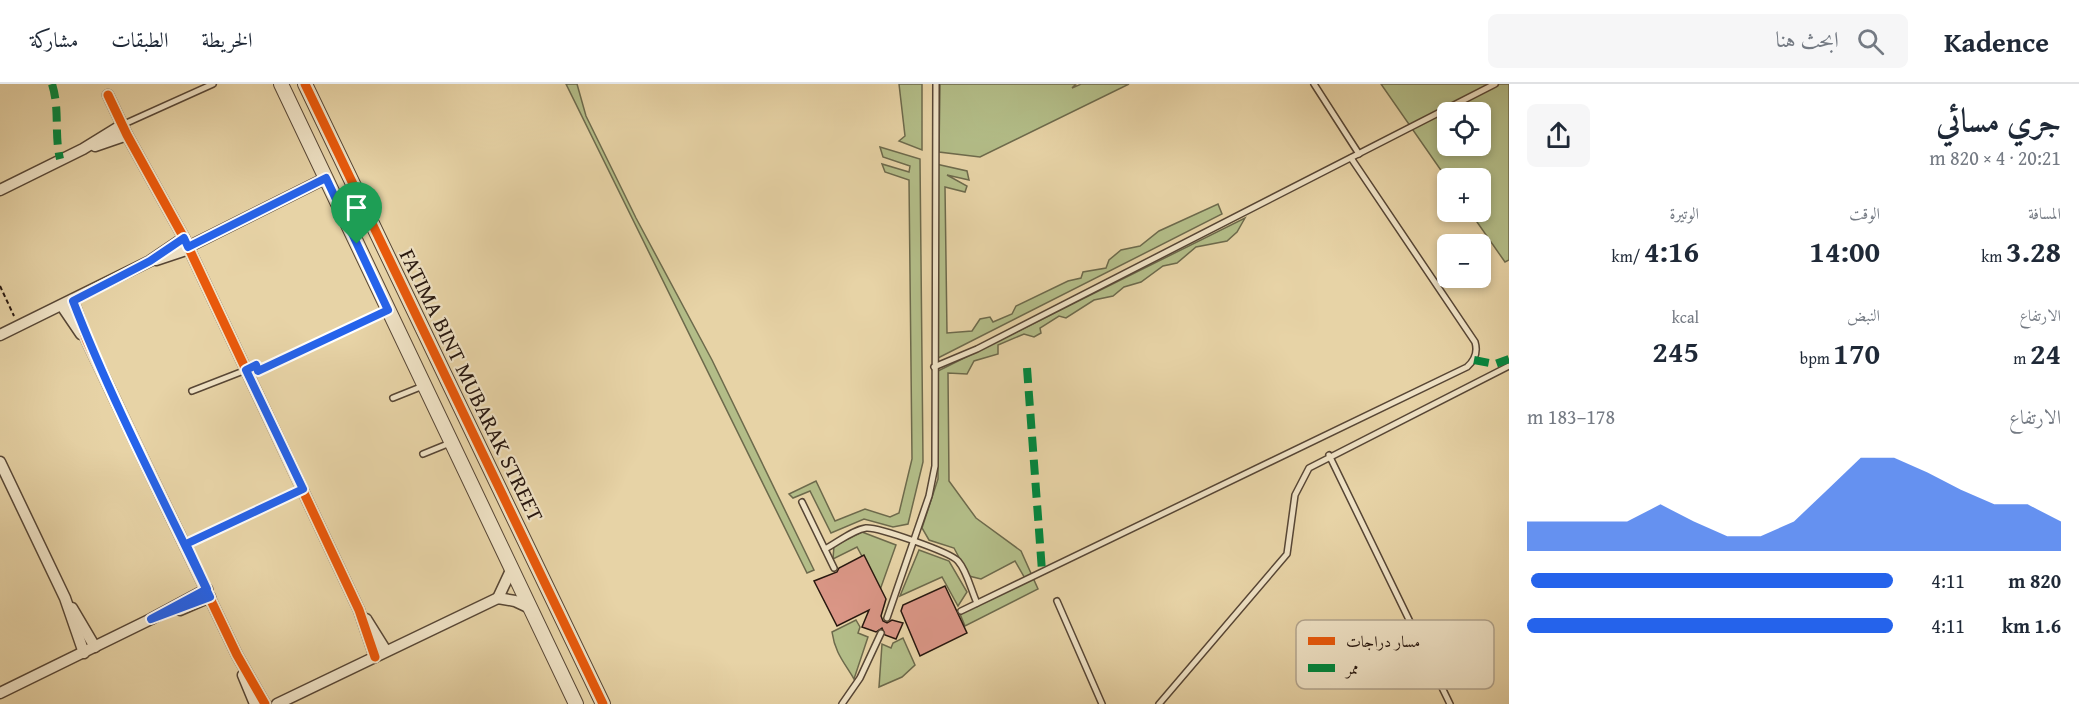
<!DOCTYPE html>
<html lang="ar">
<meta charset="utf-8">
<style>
:root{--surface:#fff;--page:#f6f6f7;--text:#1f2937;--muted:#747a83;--line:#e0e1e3;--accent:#2563eb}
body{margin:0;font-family:"Gentium Book Plus",Amiri,serif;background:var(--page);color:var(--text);direction:rtl;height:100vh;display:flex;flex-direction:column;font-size:22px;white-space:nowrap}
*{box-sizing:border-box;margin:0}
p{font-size:20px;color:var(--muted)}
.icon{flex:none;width:33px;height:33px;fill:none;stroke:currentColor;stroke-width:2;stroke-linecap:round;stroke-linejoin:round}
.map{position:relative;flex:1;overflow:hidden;direction:ltr}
.side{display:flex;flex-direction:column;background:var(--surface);width:570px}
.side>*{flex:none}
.buttons{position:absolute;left:1437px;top:18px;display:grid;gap:12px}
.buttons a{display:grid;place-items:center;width:54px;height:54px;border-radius:9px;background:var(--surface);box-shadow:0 3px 9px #0003;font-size:30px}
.pin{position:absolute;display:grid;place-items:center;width:51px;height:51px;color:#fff;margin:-62px -26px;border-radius:50% 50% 50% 0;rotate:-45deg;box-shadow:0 0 6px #0007}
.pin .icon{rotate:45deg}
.round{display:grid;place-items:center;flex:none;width:63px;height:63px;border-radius:9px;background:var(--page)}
.summary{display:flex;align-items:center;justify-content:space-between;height:102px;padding:0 18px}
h1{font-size:33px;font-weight:700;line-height:45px}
.figures{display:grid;grid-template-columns:repeat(3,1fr);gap:9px;height:102px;padding:6px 18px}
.figures div{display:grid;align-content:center}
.figures b{font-size:30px;font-weight:700}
.figures small{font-size:16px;font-weight:400}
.figures p{font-size:16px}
.chart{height:168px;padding:12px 18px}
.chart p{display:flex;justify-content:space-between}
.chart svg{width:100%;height:108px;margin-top:6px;fill:var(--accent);opacity:.7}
ul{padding:0 18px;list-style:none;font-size:20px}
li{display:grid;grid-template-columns:96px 72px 1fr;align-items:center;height:45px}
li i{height:15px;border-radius:8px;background:var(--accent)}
header{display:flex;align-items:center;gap:36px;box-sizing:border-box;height:84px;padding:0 30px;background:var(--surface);border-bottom:2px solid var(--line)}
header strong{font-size:28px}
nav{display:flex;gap:33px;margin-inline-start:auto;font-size:21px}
.search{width:420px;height:54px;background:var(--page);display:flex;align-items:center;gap:15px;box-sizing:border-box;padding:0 21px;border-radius:9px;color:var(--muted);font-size:22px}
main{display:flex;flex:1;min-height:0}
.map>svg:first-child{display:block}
.green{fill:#b3bd88;stroke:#6d6a4c;stroke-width:1.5;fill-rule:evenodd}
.building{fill:#da9686;stroke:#27170f;stroke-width:1.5}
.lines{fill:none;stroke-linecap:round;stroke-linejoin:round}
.service-casing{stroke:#574635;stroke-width:8}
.minor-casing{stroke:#574635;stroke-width:13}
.tertiary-casing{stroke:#574635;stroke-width:16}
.path{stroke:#27170f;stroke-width:2;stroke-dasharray:4.5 3;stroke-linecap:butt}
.service{stroke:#efe2c5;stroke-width:5}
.minor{stroke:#efe2c5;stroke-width:10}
.tertiary{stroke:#efe2c5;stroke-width:14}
.quiet{stroke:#00873e;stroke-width:8;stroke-dasharray:15 8;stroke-linecap:butt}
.cycleway-casing{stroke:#efe2c5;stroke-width:13}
.cycleway{stroke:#e8590c;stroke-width:9}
.route-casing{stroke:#fff;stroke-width:12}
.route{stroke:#2563eb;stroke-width:8}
.labels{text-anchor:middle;stroke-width:4.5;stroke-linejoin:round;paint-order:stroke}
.street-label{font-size:22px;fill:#27170f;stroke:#efe2c5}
.key{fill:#efe2c5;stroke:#b3a58e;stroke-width:1.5}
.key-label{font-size:16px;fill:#27170f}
</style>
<header>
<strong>Kadence</strong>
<div class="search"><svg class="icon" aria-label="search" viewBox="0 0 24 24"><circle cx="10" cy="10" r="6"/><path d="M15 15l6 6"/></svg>ابحث هنا</div>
<nav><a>الخريطة</a><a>الطبقات</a><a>مشاركة</a></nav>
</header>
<main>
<section class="side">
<div class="summary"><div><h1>جري مسائي</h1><p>20:21 · 4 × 820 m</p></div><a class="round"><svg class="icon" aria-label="share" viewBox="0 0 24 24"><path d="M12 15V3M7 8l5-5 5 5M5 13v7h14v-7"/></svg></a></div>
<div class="figures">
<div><p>المسافة</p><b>3.28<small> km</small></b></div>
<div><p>الوقت</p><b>14:00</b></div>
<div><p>الوتيرة</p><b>4:16<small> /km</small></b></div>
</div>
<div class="figures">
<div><p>الارتفاع</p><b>24<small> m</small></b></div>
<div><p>النبض</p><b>170<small> bpm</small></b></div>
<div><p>kcal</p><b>245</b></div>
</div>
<div class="chart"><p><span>الارتفاع</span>178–183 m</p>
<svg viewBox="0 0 160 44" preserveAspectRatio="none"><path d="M0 44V32L10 32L20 32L30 32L40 25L50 32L60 38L70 38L80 32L90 19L100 6L110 6L120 12L130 19L140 25L150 25L160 32V44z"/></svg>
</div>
<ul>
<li><b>820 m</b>4:11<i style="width:99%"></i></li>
<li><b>1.6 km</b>4:11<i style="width:100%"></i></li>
</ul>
</section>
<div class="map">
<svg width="1509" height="620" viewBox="0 0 1509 620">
<rect width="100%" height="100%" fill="#e7d3a6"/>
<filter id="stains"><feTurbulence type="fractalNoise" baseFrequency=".00333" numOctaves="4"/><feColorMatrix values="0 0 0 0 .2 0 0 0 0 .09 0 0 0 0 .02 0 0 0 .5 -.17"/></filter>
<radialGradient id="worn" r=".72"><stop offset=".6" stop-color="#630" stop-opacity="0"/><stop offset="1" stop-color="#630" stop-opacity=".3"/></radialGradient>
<g class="green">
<path d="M566,0h11l9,32 50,102 76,142 102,210 -7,3z"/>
<path d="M899,0h23v66l-23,-9 6,-5z"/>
<path d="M940,0h136l-4,4 9,-4h48l-149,73 -41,-5z"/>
<path d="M1381,0h128v176l-4,2 -35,-50h10v-34l-33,1zM1448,28h32v34h-32z"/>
<path d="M880,63l40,12 3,303 -15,62 -15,3 -29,-8 -33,14 -21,-42 -17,7 -4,-4 27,-13 19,40 30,-12 25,8 9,-4 13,-54 -3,-279 -24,-8 -3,-8 27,8 1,-6 -27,-9z"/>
<path d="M936,80l31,7 2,9 -22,-5 20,11 -2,6 -20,-5 2,146 25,-2 8,-12 10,-2 3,5 19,-8 4,-8 52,-25 13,-3 2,-6 23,-4 3,-8 12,-10 19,-4 19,-15 59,-27 4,10 -284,144z"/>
<path d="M1245,134l-8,14 -10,9 -31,6 -19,16 -14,3 -22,16 -17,5 -11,9 -19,4 -28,18 -7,-2 -19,12 1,5 -7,4 -10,-3 -26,11v9l-24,7 -7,13 -19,-1 1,108 27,37 45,33 17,38 -73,37 -5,-12 67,-32 -12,-21 -34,18 -12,-3 -15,-28 -25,-8 -7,-12 16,-49v-108z"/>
<path d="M862,448l34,13 -16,45 -23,-43 -24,12 1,-13z"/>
<path d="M919,466l30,11 18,31 -9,14 -16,-29 -42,19z"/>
<path d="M856,536l4,7 -2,6 10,4 -14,42c-10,-17 -19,-26 -22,-47z"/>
<path d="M903,554l12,27 -13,12 -23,10 3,-43 9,4 2,-5z"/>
</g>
<g class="building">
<path d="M864,471l22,44 -5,17 2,5 4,2 5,-3 11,3 -7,16 -11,-4 -3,-7 -6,4 -14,-5 7,-17 -32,16 -23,-45 23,-9 2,-4z"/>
<path d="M945,502l22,47 -47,23 -19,-45 2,-6z"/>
</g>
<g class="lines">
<g class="service-casing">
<g id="service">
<path d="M1314,0l45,70"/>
<path d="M122,41l91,-41"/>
<path d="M934,283l43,-18 518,-265"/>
<path d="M192,307l54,-21"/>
<path d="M393,314l30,-12"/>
<path d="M423,370l27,-11"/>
<path d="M1329,371l121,249"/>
<path d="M802,418l32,66"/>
<path d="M825,465c12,-6 27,-19 41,-21 12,-1 84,24 92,33 9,10 13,29 19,42"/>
<path d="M1057,517l45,103"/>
<path d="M961,527l506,-244c8,-7 11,-15 8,-25l-124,-184"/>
<path d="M887,534l42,-122 6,-30 1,-382"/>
<path d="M842,620l18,-26 21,-45"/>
<path d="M1159,620l128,-150 8,-59 14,-27 200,-102"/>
</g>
</g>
<g class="minor-casing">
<g id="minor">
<path d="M108,11l19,40 57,103 175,372 16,47"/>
<path d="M95,62l32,-11"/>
<path d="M0,106l83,-41 39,-24"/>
<path d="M188,163l138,-69"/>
<path d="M156,176l33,-11"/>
<path d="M73,217l14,40 150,314 28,49"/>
<path d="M62,222l19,28"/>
<path d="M0,251l150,-74 34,-23"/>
<path d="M0,378l65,136 19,55"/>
<path d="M498,514l14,-30"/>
<path d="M72,524l23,39"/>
<path d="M180,526l30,-13"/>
<path d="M366,535l20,32"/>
<path d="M243,591l12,29"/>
<path d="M0,609l151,-74 56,-30"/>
<path d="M277,620l221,-106 17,3 15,7"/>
</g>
</g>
<g class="tertiary-casing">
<g id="tertiary">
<path d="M281,0l295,620"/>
<path d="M305,0l298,620"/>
</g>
</g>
<g class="path">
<path d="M0,202l14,30"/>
<path d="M258,287l120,-56"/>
<path d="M194,456l98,-46"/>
</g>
<use href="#service" class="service"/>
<use href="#minor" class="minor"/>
<use href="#tertiary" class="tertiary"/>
<g class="quiet">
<path d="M52,0c8,25 2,49 8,75"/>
<path d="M1474,276l21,4 14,-5"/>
<path d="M1027,284l15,203"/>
</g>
<g class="cycleway-casing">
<g id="cycleway">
<path d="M305,0l298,620"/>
<path d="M108,11l19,40 57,103 175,372 16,47"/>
<path d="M73,217l14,40 150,314 28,49"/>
</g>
</g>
<use href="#cycleway" class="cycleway"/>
</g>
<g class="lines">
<g class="route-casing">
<path id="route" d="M357,160l-31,-66 -138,69 -4,-9 -34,23 -77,40c39,101 90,198 137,296l-59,22 56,-30 -21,-45 117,-55 -57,-119 10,-5 2,6 130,-61 -31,-66"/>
</g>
<use href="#route" class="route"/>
</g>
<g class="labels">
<g class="street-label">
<text transform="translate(472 301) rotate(64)" y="8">FATIMA BINT MUBARAK STREET</text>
</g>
</g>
<rect x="1296" y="536" width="198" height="69" rx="9" class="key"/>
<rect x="1308" y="553" width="27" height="8" fill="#e8590c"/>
<rect x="1308" y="580" width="27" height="8" fill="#00873e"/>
<g class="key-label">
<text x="1346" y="563">مسار دراجات</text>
<text x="1346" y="590">ممر</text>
</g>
<rect width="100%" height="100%" filter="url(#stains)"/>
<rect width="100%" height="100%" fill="url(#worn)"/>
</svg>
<div class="buttons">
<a><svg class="icon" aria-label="locate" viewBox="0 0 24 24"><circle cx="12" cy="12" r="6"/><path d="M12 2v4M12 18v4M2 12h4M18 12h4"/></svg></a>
<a>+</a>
<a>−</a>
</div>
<div class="pin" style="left:357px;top:160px;background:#1e9e55"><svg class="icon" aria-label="arrive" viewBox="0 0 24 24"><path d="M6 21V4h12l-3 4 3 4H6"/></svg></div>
</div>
</main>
